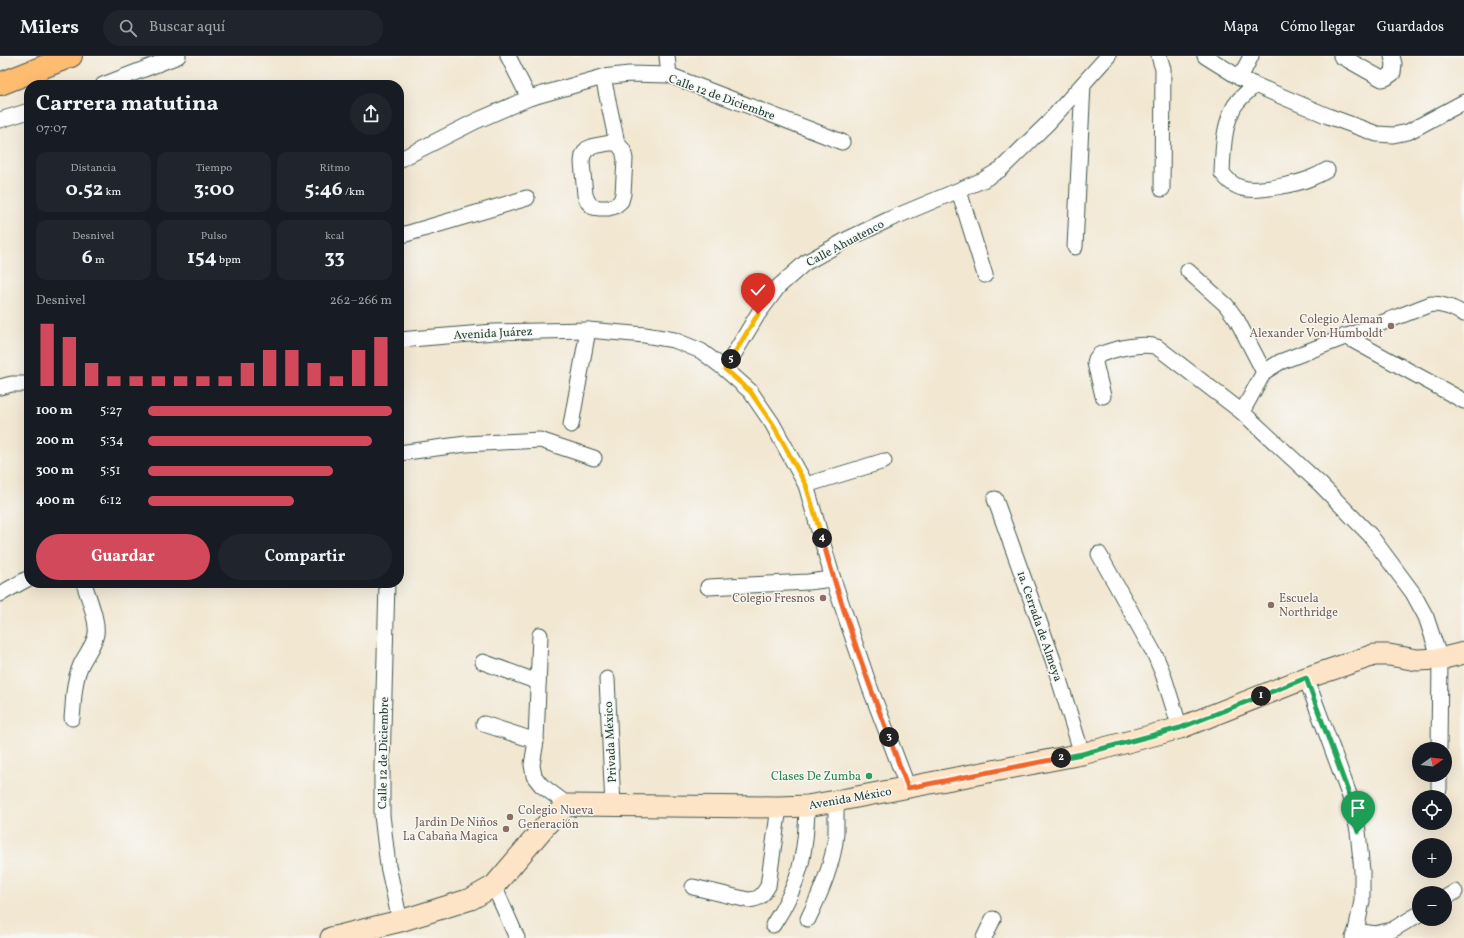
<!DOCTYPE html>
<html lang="es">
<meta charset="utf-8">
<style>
:root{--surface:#171b24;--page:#20242c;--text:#f1f3f6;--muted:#9ea1a6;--line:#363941;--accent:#d1495b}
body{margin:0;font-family:Vollkorn,serif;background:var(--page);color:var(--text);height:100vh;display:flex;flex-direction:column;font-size:15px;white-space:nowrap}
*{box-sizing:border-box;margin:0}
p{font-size:13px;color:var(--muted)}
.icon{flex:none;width:22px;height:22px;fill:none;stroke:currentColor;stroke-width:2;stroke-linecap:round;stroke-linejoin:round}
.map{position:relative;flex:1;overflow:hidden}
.panel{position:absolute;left:24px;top:24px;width:380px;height:508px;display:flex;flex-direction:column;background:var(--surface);border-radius:16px;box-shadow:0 4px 16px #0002}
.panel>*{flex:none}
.needle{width:26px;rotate:76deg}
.tools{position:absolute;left:1412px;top:686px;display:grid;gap:8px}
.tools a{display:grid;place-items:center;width:40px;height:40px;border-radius:50%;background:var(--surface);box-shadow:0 4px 16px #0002;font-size:20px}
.pin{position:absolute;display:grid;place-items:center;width:34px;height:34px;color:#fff;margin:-41px -17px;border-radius:50% 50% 50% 0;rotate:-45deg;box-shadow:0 0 4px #0007}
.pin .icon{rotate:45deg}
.km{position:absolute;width:20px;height:20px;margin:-10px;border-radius:50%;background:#222;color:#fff;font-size:11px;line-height:20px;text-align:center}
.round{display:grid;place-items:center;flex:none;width:42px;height:42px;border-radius:21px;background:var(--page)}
.headline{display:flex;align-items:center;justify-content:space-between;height:68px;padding:0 12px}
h1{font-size:22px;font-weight:700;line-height:30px}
.stats{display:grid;grid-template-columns:repeat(3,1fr);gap:6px;height:68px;padding:4px 12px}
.stats div{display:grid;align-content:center;border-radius:10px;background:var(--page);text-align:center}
.stats b{font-size:20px;font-weight:700}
.stats small{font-size:11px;font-weight:400}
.stats p{font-size:11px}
.chart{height:112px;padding:8px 12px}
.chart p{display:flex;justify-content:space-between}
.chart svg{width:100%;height:72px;margin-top:4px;stroke:var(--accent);stroke-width:6}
.primary-button{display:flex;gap:8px;margin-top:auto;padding:8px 12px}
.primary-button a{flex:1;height:46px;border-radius:24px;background:var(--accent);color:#fff;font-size:16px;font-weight:700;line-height:46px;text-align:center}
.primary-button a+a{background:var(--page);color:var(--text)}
ul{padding:0 12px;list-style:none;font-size:13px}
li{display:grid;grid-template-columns:64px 48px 1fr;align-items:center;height:30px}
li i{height:10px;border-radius:5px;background:var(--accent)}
header{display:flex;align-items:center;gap:24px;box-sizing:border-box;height:56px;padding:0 20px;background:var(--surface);border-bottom:1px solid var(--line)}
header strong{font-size:19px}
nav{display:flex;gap:22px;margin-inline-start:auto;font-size:14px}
.search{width:280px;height:36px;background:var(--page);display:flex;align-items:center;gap:10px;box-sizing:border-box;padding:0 14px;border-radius:22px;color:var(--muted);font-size:15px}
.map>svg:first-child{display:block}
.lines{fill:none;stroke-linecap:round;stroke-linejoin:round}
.street-casing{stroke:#3f564c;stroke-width:17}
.secondary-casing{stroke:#3f564c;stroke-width:23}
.highway-casing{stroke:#3f564c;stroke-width:24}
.street{stroke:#fff;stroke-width:15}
.secondary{stroke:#fee4c6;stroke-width:21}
.highway{stroke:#fdbc70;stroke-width:22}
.split-1-casing{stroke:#fff;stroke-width:8}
.split-2-casing{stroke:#fff;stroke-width:8}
.split-3-casing{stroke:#fff;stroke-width:8}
.split-4-casing{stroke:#fff;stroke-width:8}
.split-5-casing{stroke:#fff;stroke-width:8}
.split-6-casing{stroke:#fff;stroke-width:8}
.split-1{stroke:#22a559;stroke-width:5}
.split-2{stroke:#22a559;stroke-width:5}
.split-3{stroke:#f0652b;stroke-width:5}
.split-4{stroke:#f0652b;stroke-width:5}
.split-5{stroke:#f5b400;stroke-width:5}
.split-6{stroke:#f5b400;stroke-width:5}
.education-dot{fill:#8d6e63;stroke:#f6f6f2;stroke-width:1.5}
.leisure-dot{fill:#2e9e5b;stroke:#f6f6f2;stroke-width:1.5}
.labels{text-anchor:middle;stroke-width:3;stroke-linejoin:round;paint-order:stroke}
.street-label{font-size:12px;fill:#1f3d34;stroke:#f6f6f2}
.education-label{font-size:12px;fill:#785e54;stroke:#f6f6f2;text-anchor:end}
.leisure-label{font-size:12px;fill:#27864d;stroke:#f6f6f2;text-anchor:end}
</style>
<header>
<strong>Milers</strong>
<div class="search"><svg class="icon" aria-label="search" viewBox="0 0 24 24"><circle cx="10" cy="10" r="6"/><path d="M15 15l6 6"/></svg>Buscar aquí</div>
<nav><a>Mapa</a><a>Cómo llegar</a><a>Guardados</a></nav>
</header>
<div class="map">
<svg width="1464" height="882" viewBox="0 0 1464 882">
<rect width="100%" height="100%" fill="#f6f6f2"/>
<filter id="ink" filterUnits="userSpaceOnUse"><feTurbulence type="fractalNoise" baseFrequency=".025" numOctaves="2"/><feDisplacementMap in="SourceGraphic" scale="8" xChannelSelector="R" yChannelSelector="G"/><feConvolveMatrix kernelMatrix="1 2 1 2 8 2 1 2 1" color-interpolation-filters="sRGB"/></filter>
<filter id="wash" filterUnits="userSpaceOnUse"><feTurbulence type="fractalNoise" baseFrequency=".012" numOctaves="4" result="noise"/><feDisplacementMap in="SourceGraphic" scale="16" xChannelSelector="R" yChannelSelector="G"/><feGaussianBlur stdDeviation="0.9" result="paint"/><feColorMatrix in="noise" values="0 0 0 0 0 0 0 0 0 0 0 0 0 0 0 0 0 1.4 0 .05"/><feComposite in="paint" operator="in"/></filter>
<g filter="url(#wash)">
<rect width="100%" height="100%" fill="#f2e7d1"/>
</g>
<g filter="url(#ink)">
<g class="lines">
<g class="street-casing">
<g id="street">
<path d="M508,0l21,42"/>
<path d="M667,0l2,19"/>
<path d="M1159,0l4,13 -1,120"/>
<path d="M1205,0l35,22 15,7 73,31 49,18 16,1 15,-3 56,-30"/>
<path d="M1341,0l41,23 4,-1 7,-5 1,-9 -2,-8"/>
<path d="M603,21l14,66 6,7 2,9 -2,35 -2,7 -6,5 -7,2h-8l-7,-1 -5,-5 -3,-7 -3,-33 1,-7 4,-6 7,-3 16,-3h7"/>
<path d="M1240,22l11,-22"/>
<path d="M103,29l75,-29"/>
<path d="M1255,29c-8,8 -19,15 -23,26 -9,19 -9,42 -10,62 6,8 15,15 25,16 14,2 51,-5 64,-11 5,-2 11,-5 16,-8"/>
<path d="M0,64l29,-9"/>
<path d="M399,104l77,-39 53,-23 74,-21 26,-3 40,1 173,67"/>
<path d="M959,135l26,84"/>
<path d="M399,180l128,-38"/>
<path d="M1075,191l8,-163"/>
<path d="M1188,215l38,34 11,15 27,52"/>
<path d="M1345,280l119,65"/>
<path d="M399,284l95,-8 94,-2 57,5 29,5 27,11 24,18 25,22 22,32 34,62 27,94 37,109 38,100"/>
<path d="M725,313l33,-55 20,-27 27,-24 43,-24 42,-20 93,-39 18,-11 46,-45 61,-68"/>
<path d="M0,331l12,-3h17"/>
<path d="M1103,340l-8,-33 1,-4 3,-4c14,-6 43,-13 58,-8l85,65 78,72 50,51 43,58 13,24 14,42 -1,90"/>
<path d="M1242,356l22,-40 16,-10 151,-58c13,0 22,4 33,10"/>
<path d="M571,369l17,-95"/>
<path d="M399,397l67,-9 74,-4 54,18"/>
<path d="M806,429l78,-24"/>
<path d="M995,443l58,161 29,94"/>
<path d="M1099,498l56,101 8,19 17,54"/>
<path d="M387,527l-5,183v49l6,51 12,55"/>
<path d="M708,531l100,-5 25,-3"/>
<path d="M0,538l29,-16"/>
<path d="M540,579l-4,106 -4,24 2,11 7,9 27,20"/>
<path d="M483,606l55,20"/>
<path d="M1306,622l44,119 8,34 4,40v30l-6,30 -3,7"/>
<path d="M607,623l6,127"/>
<path d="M72,662c2,-17 1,-35 8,-51 5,-12 14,-21 16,-33 2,-14 -8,-37 -12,-51"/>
<path d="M484,668l52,17"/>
<path d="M1439,733v-14"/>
<path d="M494,830l23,52"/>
<path d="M693,831l55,13c12,-1 14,-4 20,-14l11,-79"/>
<path d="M1445,842l10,-6"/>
<path d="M808,863c13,-27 26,-57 28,-86 0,-11 0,-21 0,-32"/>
<path d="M773,869c27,-41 33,-71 34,-119"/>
<path d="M1356,875l19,3 17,-4 27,-16"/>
<path d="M984,882l9,-19"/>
</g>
</g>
<g class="secondary-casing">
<path id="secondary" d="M331,882l69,-17 71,-22 23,-13 59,-69 15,-12 211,2 28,-1 29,-5 246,-47 98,-26 126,-50 68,-23h15l28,5 23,-1 24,-6"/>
</g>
<g class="highway-casing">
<path id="highway" d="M0,28l71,-28"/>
</g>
<use href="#street" class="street"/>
<use href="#secondary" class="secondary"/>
<use href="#highway" class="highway"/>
</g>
</g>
<g class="lines" filter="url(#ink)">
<g class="split-1-casing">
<path id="split-1" d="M1261,640l45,-18 44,119 8,35"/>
</g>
<g class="split-2-casing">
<path id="split-2" d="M1061,702l21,-4 98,-26 81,-32"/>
</g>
<g class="split-3-casing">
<path id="split-3" d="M889,681l19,51 153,-30"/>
</g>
<g class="split-4-casing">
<path id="split-4" d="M822,482c19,67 42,134 67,199"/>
</g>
<g class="split-5-casing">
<path id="split-5" d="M731,303l-6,10 25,22 22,32 34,62 16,53"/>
</g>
<g class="split-6-casing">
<path id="split-6" d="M731,303l27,-45"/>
</g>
<use href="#split-1" class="split-1"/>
<use href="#split-2" class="split-2"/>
<use href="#split-3" class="split-3"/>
<use href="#split-4" class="split-4"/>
<use href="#split-5" class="split-5"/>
<use href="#split-6" class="split-6"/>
</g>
<g class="education-dot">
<circle cx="1391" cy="270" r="4"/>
<circle cx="823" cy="542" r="4"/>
<circle cx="1271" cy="549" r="4"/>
<circle cx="510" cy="761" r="4"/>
<circle cx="506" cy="773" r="4"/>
</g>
<circle class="leisure-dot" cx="869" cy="720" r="4"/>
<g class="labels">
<g class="street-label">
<text transform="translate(722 41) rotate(20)" y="4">Calle 12 de Diciembre</text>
<text transform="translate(845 187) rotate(-28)" y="4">Calle Ahuatenco</text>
<text transform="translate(493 277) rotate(-3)" y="4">Avenida Juárez</text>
<text transform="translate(1040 570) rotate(71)" y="4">1a. Cerrada de Almeya</text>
<text transform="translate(610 686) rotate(-93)" y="4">Privada México</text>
<text transform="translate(383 697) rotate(-89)" y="4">Calle 12 de Diciembre</text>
<text transform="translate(850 742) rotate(-10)" y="4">Avenida México</text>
</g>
<g class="education-label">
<text x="1383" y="267">Colegio Aleman<tspan x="1383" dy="14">Alexander Von Humboldt</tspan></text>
<text x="815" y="546">Colegio Fresnos</text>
<text x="1279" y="546" text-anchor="start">Escuela<tspan x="1279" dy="14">Northridge</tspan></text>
<text x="518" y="758" text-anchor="start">Colegio Nueva<tspan x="518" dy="14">Generación</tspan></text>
<text x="498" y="770">Jardin De Niños<tspan x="498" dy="14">La Cabaña Magica</tspan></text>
</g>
<g class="leisure-label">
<text x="861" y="724">Clases De Zumba</text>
</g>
</g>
</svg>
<div class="tools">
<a><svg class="needle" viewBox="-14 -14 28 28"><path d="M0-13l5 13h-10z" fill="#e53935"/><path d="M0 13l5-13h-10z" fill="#9ea1a6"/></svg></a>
<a><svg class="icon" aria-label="locate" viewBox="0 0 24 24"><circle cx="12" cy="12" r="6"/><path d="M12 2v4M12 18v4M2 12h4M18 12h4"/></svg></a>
<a>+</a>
<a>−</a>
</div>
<div class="pin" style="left:1358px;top:776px;background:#1e9e55"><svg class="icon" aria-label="arrive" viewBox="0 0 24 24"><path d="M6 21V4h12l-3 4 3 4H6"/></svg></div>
<div class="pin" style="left:758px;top:258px;background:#d93025"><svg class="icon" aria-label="check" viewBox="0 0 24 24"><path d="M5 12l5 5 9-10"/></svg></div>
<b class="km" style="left:1261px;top:640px">1</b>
<b class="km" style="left:1061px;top:702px">2</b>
<b class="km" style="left:889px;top:681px">3</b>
<b class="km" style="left:822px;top:482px">4</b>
<b class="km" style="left:731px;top:303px">5</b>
<section class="panel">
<div class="headline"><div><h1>Carrera matutina</h1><p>07:07</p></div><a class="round"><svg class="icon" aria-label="share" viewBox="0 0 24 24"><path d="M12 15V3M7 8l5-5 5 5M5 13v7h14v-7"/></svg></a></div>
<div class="stats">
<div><p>Distancia</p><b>0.52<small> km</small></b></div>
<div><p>Tiempo</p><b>3:00</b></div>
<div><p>Ritmo</p><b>5:46<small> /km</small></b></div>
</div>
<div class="stats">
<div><p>Desnivel</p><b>6<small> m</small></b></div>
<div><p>Pulso</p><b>154<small> bpm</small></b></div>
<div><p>kcal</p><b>33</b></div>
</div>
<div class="chart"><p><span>Desnivel</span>262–266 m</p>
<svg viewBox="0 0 160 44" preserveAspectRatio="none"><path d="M5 44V6M15 44V14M25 44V30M35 44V38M45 44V38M55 44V38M65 44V38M75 44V38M85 44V38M95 44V30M105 44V22M115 44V22M125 44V30M135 44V38M145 44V22M155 44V14"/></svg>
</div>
<ul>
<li><b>100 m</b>5:27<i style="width:100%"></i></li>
<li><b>200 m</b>5:34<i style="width:92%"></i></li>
<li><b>300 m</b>5:51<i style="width:76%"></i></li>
<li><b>400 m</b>6:12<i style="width:60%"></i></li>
</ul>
<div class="primary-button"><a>Guardar</a><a>Compartir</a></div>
</section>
</div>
